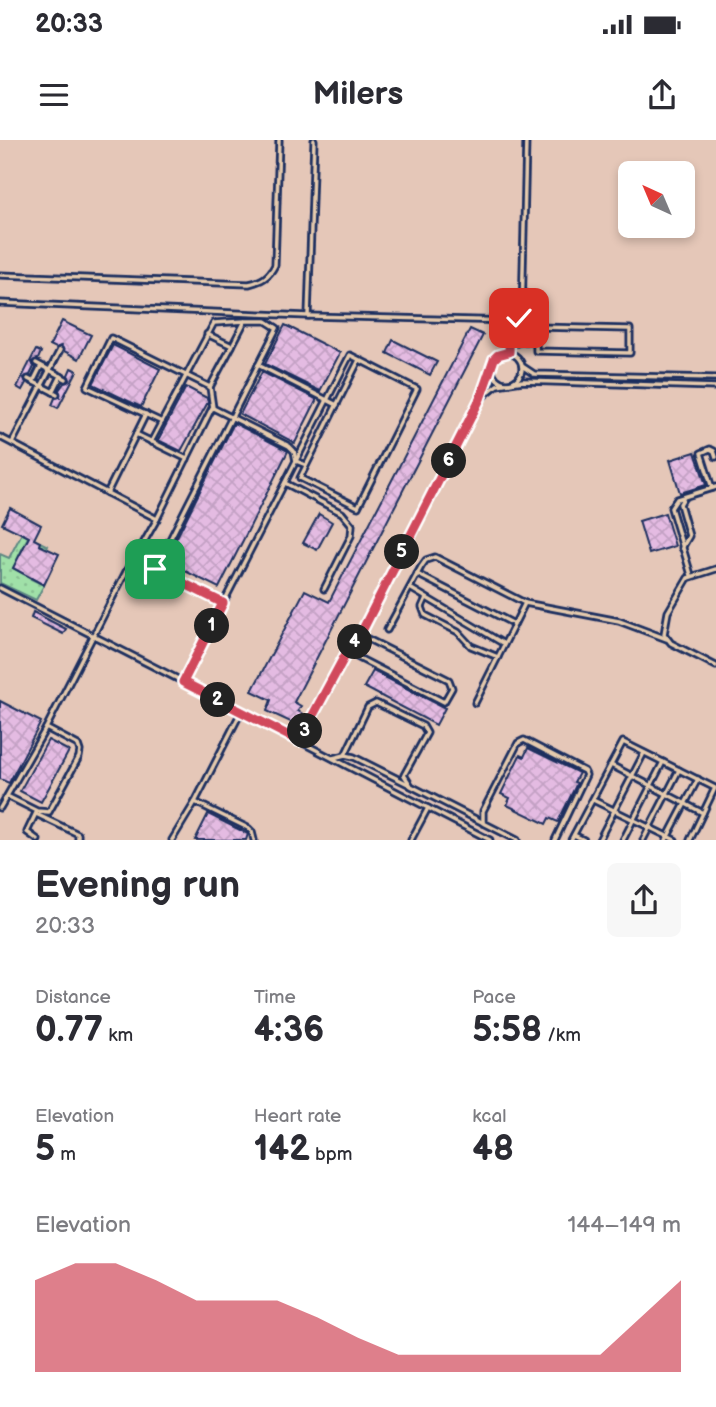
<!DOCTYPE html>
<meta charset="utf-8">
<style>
:root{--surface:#fff;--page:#f7f7f7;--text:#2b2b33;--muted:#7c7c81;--accent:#d1495b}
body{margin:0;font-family:"Balsamiq Sans",sans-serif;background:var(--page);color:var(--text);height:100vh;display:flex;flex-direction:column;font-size:26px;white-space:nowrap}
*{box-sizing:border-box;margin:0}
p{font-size:23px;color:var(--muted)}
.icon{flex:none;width:38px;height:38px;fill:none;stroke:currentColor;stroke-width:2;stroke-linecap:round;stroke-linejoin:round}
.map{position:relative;height:700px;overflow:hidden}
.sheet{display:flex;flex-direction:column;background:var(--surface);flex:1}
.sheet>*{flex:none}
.needle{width:46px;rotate:316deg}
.fabs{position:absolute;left:618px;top:21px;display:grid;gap:14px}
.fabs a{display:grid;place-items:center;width:77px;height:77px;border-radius:10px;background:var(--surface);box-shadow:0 4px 10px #0003;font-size:35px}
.pin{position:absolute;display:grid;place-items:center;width:60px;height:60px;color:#fff;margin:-30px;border-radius:14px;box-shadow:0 4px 10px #0006}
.km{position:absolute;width:35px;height:35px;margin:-18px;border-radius:50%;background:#222;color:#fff;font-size:19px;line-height:35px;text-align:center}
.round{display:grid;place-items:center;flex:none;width:74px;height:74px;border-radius:10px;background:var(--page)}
.headline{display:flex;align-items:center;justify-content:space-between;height:119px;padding:0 35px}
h1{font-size:38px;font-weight:700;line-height:52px}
.stats{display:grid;grid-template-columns:repeat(3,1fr);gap:10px;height:119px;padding:7px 35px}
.stats div{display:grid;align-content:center}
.stats b{font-size:35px;font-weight:700}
.stats small{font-size:19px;font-weight:400}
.stats p{font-size:19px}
.chart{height:196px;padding:14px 35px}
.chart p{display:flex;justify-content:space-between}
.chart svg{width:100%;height:126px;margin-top:7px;fill:var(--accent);opacity:.7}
.status{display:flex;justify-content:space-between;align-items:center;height:49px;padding:0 35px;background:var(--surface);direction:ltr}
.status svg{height:19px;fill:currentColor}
header{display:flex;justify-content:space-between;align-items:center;height:91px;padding:0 35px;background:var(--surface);font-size:32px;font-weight:700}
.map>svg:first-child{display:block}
.garden{fill:url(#garden-dots);stroke:#5e8883;stroke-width:2}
.building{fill:url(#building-cross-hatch);stroke:#1b2f5e;stroke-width:2}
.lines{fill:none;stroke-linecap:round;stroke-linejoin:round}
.service-casing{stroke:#1b2f5e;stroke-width:9}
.service{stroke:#e5caad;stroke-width:3.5}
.route-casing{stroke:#fff;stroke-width:14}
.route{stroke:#d1495b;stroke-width:9}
</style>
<div class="status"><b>20:33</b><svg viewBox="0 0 49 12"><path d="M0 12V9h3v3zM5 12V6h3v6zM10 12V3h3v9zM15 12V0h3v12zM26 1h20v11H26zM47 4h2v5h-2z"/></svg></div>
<header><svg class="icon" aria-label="menu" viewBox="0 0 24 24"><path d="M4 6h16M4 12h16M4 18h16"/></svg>Milers<svg class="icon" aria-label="share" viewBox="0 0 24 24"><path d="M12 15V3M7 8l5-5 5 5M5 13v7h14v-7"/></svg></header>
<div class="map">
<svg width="716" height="700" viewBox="0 0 716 700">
<defs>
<pattern id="garden-dots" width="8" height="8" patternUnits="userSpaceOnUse" patternTransform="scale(1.75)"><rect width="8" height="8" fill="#a0e0a8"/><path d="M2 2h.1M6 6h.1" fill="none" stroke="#89c093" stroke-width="1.8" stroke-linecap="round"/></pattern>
<pattern id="building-cross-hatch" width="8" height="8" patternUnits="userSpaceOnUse" patternTransform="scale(1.75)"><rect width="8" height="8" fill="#e4bbe2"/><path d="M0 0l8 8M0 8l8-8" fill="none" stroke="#c3a1c4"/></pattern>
</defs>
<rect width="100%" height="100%" fill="#e5c7b8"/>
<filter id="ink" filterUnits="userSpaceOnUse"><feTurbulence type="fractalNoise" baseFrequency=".0143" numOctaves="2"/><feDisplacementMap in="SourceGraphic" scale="14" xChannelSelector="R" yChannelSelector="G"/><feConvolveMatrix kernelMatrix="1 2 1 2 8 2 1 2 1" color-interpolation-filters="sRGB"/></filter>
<g filter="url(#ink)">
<path class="garden" d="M22,393l6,4 -15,31 11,6 16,-32 8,4 -17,33 13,6 -8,15 -36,-17v-29l9,4z"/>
<g class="building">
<path d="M62,181l29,14 -12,24 -15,-8 -3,-5 -5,2 -6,-3z"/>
<path d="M285,185l55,28 -20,38 -55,-27z"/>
<path d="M470,189l13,6 -189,367 7,4 -3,5 5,3 -6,11 -30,-14 4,-11 -19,-9 53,-101 24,12z"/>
<path d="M393,200l44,22 -7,13 -43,-22z"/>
<path d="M113,205l47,24 -19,38 -48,-23z"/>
<path d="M36,210l5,2 -3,7 -6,3 2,5 -4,8 -6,3 2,5 -4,7 -5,-3z"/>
<path d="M71,228l6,3 -19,37 -6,-3 3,-7 5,-1 -1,-7 5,-7 6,-3 -2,-5z"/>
<path d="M262,232l54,27v2l-21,42 -55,-29z"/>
<path d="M186,247l21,11 1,4 -27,49 -23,-11z"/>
<path d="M234,283l54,28 -69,137 -54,-27z"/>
<path d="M695,312l11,33 -26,8 -10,-33z"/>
<path d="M10,368l31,17 -7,14 6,3 -1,3 20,9 -15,31 -31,-17 16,-31 -27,-13z"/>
<path d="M665,373l10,33 -26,8 -10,-33z"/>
<path d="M319,374l13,8 -15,28 -14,-7z"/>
<path d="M33,472l33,17 -3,5 -32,-16z"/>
<path d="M373,531l72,37 -9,17 -72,-38z"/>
<path d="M0,561l41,21 -32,61 -9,-4z"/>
<path d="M48,600l21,11 -28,51 -21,-11z"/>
<path d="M528,608l51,25 -5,9 3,1 -19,39 -9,-4 -3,6 -39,-19 3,-7 -9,-4 19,-39 4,2z"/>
<path d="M208,674l40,20 -2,6h-51z"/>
</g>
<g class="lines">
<g class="service-casing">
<g id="service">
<path d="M0,135l249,9c13,-3 20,-7 26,-19l4,-125"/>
<path d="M0,163l308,13 207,5 7,-6 4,-175"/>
<path d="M308,176l6,-176"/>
<path d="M536,187l94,2v24l-94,-2z"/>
<path d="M510,188l10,7 16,3"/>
<path d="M207,194l25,12 -22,41"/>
<path d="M510,205l11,-3h15"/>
<path d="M509,211l2,-29"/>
<circle cx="507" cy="228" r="15"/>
<path d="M36,223l30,16"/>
<path d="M258,225l79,40"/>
<path d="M492,225l-4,16 -8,18 17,-14 26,-4 193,6"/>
<path d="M522,226l12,8 182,4"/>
<path d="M28,239l29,15"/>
<path d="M33,242l8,-16"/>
<path d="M53,252l8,-16"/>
<path d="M162,282l-75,-35 24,-49 99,49 3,21 76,38 5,5 2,10 10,4"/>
<path d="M136,294l51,25"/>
<path d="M0,297l157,82 -17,30"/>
<path d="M151,302l63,-119 31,-2"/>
<path d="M12,303l48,-93"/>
<path d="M285,343l57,30 10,12 -1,11 -27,53"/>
<path d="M712,348l-11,-35 9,-4 4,2 2,6"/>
<path d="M107,353l39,-79"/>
<path d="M157,379l55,-111"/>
<path d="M682,408l7,-12 -9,-32 3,-5"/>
<path d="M133,418l7,-9v13"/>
<path d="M155,429l122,-241 -11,-7h-21l-13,25"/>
<path d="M716,429l-28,9 -20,34 -4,22 7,9 45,23"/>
<path d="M417,434l97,50"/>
<path d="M691,435l-20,-67 6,-9 39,-12"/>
<path d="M0,448l299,153 48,-89 13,-17 120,-236"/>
<path d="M410,448l94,56"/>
<path d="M426,458l-4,9 3,8 33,17 13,14 27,11"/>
<path d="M387,490l34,-63 5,-7 9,-3 90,46 94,18 48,18"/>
<path d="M347,512l97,50 8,-14 -3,-8 -89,-45"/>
<path d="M183,542l167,-327 67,34 -59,118 -58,-29 59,-118"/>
<path d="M475,563l50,-100"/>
<path d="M46,588l87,-170 90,45"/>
<path d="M299,601l129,67 -17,32"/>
<path d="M345,615l23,-48 8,-4 47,23 4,7 -23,42 7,11 106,54"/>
<path d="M333,618l12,-3 9,2 56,28"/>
<path d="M611,625l92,48"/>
<path d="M593,660l82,40"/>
<path d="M195,662l53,26 4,4 2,8"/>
<path d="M0,668l46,-80 32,17 2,6 -1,6 -30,55 -12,-1 -30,-15"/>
<path d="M428,668l62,32"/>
<path d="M36,673l-9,19 11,8"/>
<path d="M36,674l42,20v6"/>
<path d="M483,683v-12l35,-68 6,-3 60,31 2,4 -31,65"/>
<path d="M574,695l10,5"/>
<path d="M172,700l23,-38 46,-90"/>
<path d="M571,700l52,-98 92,46 -25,52"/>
<path d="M599,700l45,-87"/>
<path d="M623,700l40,-78"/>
<path d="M643,700l36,-70"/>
<path d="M666,700l32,-61"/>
</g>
</g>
<use href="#service" class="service"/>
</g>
</g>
<g class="lines" filter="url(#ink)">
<g class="route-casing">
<path id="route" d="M155,429l68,34 -40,79 116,59 48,-89 13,-17 120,-236 14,-40 4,-4 11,-3 1,-30 9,-4"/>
</g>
<use href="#route" class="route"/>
</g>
</svg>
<div class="fabs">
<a><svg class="needle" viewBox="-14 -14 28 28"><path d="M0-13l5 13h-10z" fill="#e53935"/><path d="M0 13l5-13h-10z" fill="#7c7c81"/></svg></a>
</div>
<div class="pin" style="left:155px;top:429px;background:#1e9e55"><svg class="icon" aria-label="arrive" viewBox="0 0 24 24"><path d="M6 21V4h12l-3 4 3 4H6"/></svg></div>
<div class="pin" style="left:519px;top:178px;background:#d93025"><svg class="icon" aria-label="check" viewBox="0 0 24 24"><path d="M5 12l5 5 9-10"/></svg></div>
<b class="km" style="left:212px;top:486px">1</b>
<b class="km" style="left:218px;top:560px">2</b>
<b class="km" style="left:305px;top:591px">3</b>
<b class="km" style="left:355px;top:502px">4</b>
<b class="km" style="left:402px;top:412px">5</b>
<b class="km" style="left:449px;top:321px">6</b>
</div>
<section class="sheet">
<div class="headline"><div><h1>Evening run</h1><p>20:33</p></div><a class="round"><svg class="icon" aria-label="share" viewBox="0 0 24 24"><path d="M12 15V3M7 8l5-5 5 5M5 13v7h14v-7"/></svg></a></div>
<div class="stats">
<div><p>Distance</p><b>0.77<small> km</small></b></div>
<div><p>Time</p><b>4:36</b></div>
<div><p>Pace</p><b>5:58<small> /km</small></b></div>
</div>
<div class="stats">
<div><p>Elevation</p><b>5<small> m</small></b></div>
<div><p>Heart rate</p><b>142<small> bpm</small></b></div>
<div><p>kcal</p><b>48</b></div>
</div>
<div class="chart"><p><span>Elevation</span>144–149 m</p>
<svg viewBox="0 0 160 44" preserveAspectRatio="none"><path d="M0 44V12L10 6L20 6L30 12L40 19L50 19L60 19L70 25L80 32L90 38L100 38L110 38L120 38L130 38L140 38L150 25L160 12V44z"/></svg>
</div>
</section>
